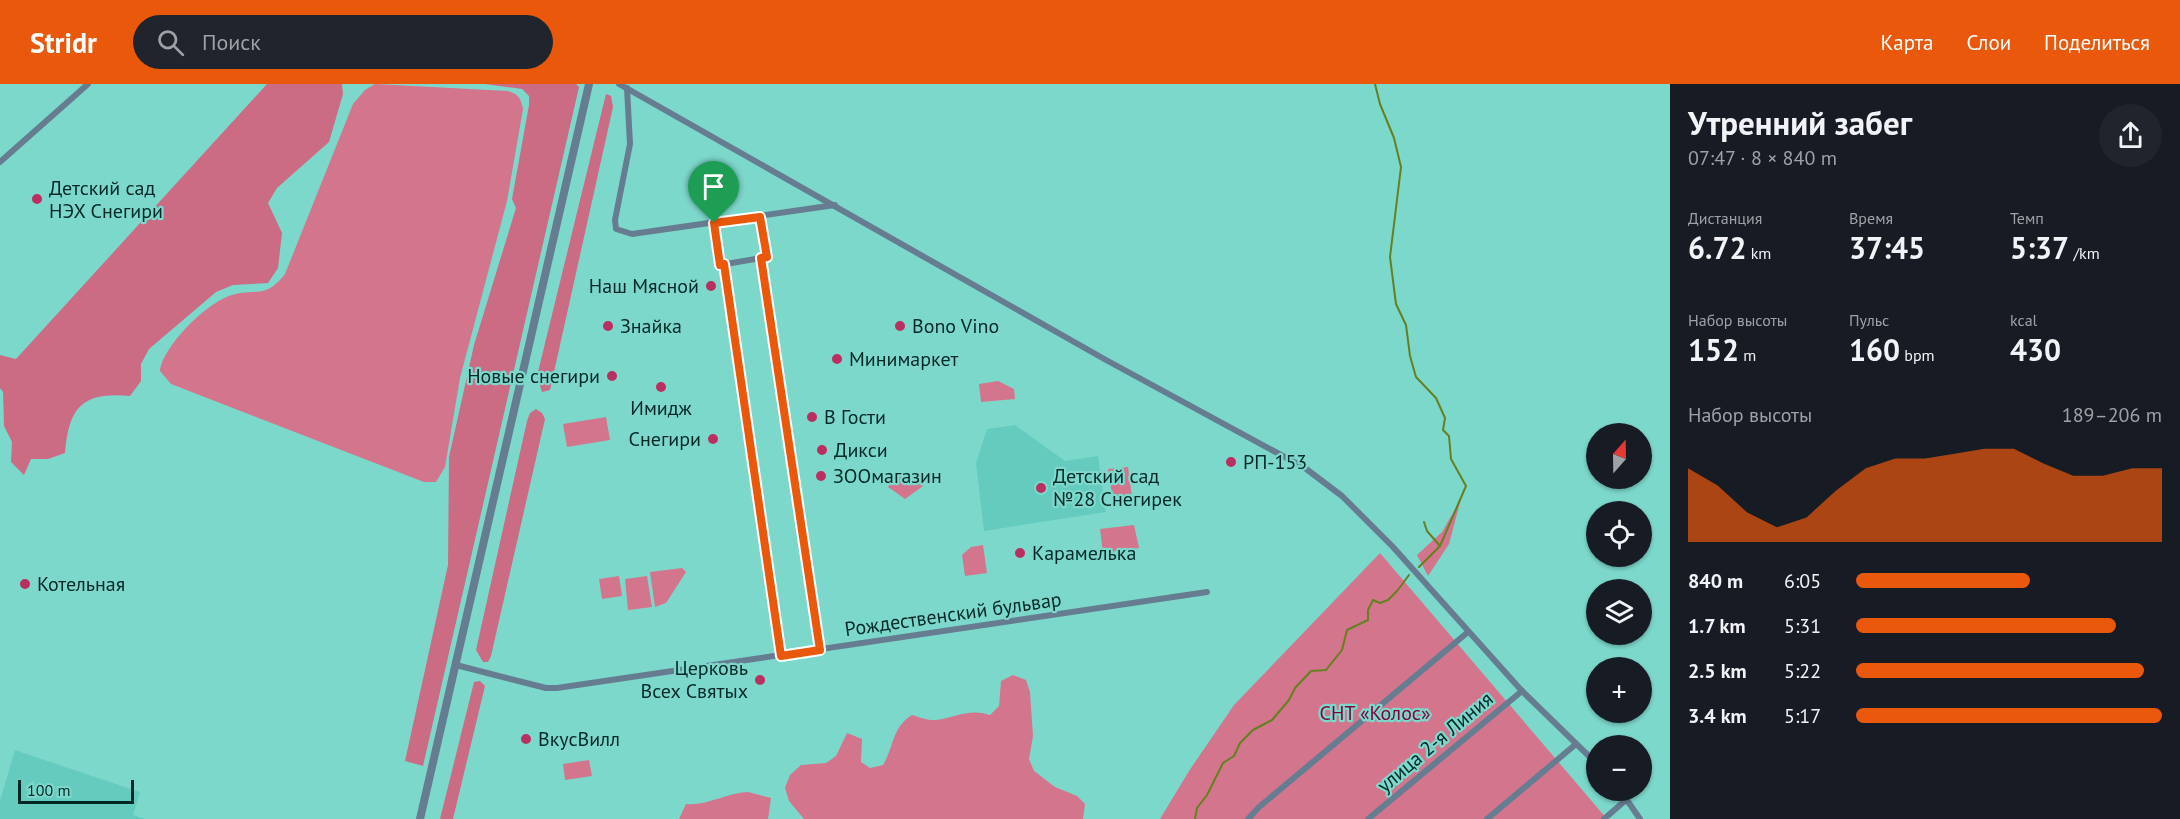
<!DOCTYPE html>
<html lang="ru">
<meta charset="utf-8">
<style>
:root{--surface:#171b24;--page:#20242c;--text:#f1f3f6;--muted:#9ea1a6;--accent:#ea580c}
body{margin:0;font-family:"PT Sans",sans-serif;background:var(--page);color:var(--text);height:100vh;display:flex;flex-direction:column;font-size:22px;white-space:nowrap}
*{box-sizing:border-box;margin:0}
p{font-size:20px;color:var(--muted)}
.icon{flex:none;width:33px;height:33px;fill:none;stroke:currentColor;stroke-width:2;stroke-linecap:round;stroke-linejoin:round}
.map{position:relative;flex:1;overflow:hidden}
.side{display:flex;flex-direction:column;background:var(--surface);width:510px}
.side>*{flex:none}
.needle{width:39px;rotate:20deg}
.tools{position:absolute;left:1586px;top:339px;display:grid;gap:12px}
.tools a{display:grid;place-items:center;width:66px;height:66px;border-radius:50%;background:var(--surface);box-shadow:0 2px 4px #0004;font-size:30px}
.scale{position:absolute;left:18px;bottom:15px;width:116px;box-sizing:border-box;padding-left:6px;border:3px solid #002824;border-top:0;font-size:16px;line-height:21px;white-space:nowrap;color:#002824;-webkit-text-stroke:4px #7dd8cc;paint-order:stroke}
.pin{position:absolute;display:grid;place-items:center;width:51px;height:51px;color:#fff;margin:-62px -26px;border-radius:50% 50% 50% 0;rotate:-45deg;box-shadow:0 0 6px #0007}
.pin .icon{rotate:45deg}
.round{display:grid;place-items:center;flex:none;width:63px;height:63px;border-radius:32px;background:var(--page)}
.overview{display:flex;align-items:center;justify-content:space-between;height:102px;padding:0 18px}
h1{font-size:33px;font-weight:700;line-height:45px}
.stats{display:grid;grid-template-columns:repeat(3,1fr);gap:9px;height:102px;padding:6px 18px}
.stats div{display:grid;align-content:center}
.stats b{font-size:30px;font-weight:700}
.stats small{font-size:16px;font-weight:400}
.stats p{font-size:16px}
.chart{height:168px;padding:12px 18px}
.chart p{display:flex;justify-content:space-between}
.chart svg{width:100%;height:108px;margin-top:6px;fill:var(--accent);opacity:.7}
ul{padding:0 18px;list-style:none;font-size:20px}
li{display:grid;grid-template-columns:96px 72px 1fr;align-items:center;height:45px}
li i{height:15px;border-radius:8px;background:var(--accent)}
header{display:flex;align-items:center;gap:36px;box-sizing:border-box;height:84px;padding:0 30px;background:var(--accent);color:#fff}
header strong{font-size:28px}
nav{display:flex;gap:33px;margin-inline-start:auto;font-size:21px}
.search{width:420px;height:54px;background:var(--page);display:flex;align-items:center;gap:15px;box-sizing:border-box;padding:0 21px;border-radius:33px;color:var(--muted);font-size:22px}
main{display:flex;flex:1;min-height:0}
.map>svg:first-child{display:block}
.built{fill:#66cbbf}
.green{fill:#d3758d}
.forest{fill:#cb6b84}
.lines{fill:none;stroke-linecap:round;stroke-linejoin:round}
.stream{stroke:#648020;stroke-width:2}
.minor{stroke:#667d91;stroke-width:6}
.tertiary{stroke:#667d91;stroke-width:8}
.route-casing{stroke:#fff;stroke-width:12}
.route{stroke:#ea580c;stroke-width:8}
.poi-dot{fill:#bb2e60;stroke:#7dd8cc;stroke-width:2}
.labels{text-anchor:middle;stroke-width:4.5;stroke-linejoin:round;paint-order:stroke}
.poi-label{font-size:20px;fill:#002824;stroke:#7dd8cc;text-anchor:start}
.street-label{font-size:20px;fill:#002824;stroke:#7dd8cc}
.park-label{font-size:20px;fill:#7f0139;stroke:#7dd8cc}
</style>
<header>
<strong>Stridr</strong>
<div class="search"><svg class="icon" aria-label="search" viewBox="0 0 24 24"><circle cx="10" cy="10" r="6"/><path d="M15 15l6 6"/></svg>Поиск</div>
<nav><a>Карта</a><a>Слои</a><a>Поделиться</a></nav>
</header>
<main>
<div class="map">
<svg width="1670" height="735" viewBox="0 0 1670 735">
<rect width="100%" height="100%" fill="#7dd8cc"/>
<g class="built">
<path d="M1015,341l50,36 33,-5 8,56 -122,19 -8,-68 11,-34z"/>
<path d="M15,666l125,42 -7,23 12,4h-145v-18z"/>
</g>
<g class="green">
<path d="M375,0l133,7c10,3 13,7 15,18l-16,92 -47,177 -15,89 -9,15h-12l-253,-98 -11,-13c3,-25 47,-69 72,-76 27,-7 33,4 53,-21l68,-170 12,-14z"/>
<path d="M998,297l16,8 1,10 -34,3 -2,-18z"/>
<path d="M606,333l4,23 -43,7 -4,-23z"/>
<path d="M1128,383l4,30 -19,3 -5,-31z"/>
<path d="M897,389l8,1 18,12 -18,13 -17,-12z"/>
<path d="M1461,415l-12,45 -21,32 -11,-21 25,-23z"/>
<path d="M1134,441l5,23 -36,5 -3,-24z"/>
<path d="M983,461l4,28 -22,3 -3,-21 9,-8z"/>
<path d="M1380,469l227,266h-447l29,-48 45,-66z"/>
<path d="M682,484l4,4 -20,31 -11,4 -5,-35z"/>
<path d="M619,492l3,20 -20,3 -3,-20z"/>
<path d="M647,492l5,31 -24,3 -3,-31z"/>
<path d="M1013,591l13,5 4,12 3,44 -4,23 5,12 21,16 22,9 8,8 -2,15h-279l-15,-18 -4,-13 5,-13 11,-10 25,-2 10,-7 11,-23 15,6 -1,23 9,6 13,-3c11,-18 9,-38 29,-50 7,2 16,6 24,5 20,-3 34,-12 54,-5l9,-9 2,-25z"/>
<path d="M589,676l3,16 -27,4 -2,-16z"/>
<path d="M748,708l23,6 -3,21h-89l7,-15c21,2 40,-11 62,-12z"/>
</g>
<g class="forest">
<path d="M267,0h75l1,10 -14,48 -52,46 -9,15 14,30 -4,35 -10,15 -35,2 -17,7 -67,57 -8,15v17l-11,15c-47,-4 -61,10 -65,57l-17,6h-17l-7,16 -13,-13 1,-20 -8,-16 -1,-34 -3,-4v-33l16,4z"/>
<path d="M485,0h91l3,3 -156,679 -18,-5 43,-196 1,-108 25,-112 42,-137 -4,-9 17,-94v-9l-7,-7z"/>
<path d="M606,10l5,2 2,11 -63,283 -8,2 -5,-16z"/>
<path d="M536,325l6,4 3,6 -54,237 -3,6h-5l-7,-12 51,-229 3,-8z"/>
<path d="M480,597l5,5 -32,133h-13l34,-137z"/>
</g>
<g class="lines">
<g class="stream">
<path d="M1375,0l5,20 14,34 7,29 -11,90 6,47 10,21 4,31 6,21 20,21 9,20 -2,12 6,6 2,23 15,27 -26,60 -21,21"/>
<path d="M1424,438l3,9 13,15"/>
<path d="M1195,735l2,-11 10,-13 16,-32 11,-7 6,-13 13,-13 19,-10 17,-20 6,-12 16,-17 15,-1 16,-20 5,-20 21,-10v-10l5,-10 7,3 8,-3 9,-9 12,-16"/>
</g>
<g class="minor">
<path d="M619,0l487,276 199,108 37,28 51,51 129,144 74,72"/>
<path d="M627,4l3,56 -15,76 1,9 16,5 203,-29"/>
<path d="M0,78l88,-78"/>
<path d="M714,139l6,42 47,-8 -7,-40"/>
<path d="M761,174l59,392"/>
<path d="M724,180l57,392"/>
<path d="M456,581l90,23h11l650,-96"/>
<path d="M1620,706l20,29"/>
<path d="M1248,735l11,-12 209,-175"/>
<path d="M1368,735l154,-128"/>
<path d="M1487,735l89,-75"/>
<path d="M1604,735l23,-20"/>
</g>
<path class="tertiary" d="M420,735l169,-735"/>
</g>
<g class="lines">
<g class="route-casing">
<path id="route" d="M760,133l7,40 -6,1 59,392 -39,6 -57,-392 -4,1 -6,-42z"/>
</g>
<use href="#route" class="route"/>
</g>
<g class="poi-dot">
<circle cx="37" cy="115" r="6"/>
<circle cx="711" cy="202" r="6"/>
<circle cx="608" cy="242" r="6"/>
<circle cx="900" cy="242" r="6"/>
<circle cx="837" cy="275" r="6"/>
<circle cx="612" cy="292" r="6"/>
<circle cx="661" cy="303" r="6"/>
<circle cx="812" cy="333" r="6"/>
<circle cx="713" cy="355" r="6"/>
<circle cx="822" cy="366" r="6"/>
<circle cx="1231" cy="378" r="6"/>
<circle cx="821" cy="392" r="6"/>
<circle cx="1041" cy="404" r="6"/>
<circle cx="1020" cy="469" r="6"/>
<circle cx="25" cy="500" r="6"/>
<circle cx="760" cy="596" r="6"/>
<circle cx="526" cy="655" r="6"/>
</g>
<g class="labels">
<g class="poi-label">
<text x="49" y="111">Детский сад<tspan x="49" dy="23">НЭХ Снегири</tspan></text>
<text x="699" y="209" text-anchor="end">Наш Мясной</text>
<text x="620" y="249">Знайка</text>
<text x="912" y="249">Bono Vino</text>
<text x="849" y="282">Минимаркет</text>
<text x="600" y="299" text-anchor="end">Новые снегири</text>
<text x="661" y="331" text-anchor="middle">Имидж</text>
<text x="824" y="340">В Гости</text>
<text x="701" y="362" text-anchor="end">Снегири</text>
<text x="834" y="373">Дикси</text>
<text x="1243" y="385">РП-153</text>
<text x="833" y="399">ЗООмагазин</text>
<text x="1053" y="399">Детский сад<tspan x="1053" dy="23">№28 Снегирек</tspan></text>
<text x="1032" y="476">Карамелька</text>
<text x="37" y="507">Котельная</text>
<text x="748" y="591" text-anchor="end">Церковь<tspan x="748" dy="23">Всех Святых</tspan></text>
<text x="538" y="662">ВкусВилл</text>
</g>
<g class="street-label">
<text transform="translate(953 530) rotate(-8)" y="7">Рождественский бульвар</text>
<text transform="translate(1435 658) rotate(-40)" y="7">улица 2-я Линия</text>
</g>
<g class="park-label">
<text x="1375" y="636">СНТ «Колос»</text>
</g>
</g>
</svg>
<div class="tools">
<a><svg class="needle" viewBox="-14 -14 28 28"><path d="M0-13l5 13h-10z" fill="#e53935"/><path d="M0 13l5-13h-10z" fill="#9ea1a6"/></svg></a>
<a><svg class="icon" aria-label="locate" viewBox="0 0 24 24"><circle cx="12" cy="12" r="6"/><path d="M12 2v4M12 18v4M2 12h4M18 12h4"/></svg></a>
<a><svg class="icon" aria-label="layers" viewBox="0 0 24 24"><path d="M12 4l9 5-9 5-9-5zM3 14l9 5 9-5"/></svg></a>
<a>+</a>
<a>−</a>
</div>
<div class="scale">100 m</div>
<div class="pin" style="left:714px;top:139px;background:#1e9e55"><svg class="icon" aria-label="arrive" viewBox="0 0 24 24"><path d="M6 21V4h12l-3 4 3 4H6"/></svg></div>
</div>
<section class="side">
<div class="overview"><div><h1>Утренний забег</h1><p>07:47 · 8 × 840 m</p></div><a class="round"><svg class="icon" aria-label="share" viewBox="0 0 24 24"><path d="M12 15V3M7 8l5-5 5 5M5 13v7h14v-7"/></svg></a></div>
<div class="stats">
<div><p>Дистанция</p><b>6.72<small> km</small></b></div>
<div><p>Время</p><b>37:45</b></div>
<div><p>Темп</p><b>5:37<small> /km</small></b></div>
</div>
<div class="stats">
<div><p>Набор высоты</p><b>152<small> m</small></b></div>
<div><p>Пульс</p><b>160<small> bpm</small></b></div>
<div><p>kcal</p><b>430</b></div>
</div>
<div class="chart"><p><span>Набор высоты</span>189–206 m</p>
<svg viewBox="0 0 160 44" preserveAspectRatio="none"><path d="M0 44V14L10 21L20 32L30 38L40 34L50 23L60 14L70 10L80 10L90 8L100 6L110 6L120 12L130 17L140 17L150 14L160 14V44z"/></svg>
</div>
<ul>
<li><b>840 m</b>6:05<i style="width:57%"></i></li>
<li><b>1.7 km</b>5:31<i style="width:85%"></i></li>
<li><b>2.5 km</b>5:22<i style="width:94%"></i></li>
<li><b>3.4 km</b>5:17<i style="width:100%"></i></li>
</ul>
</section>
</main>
